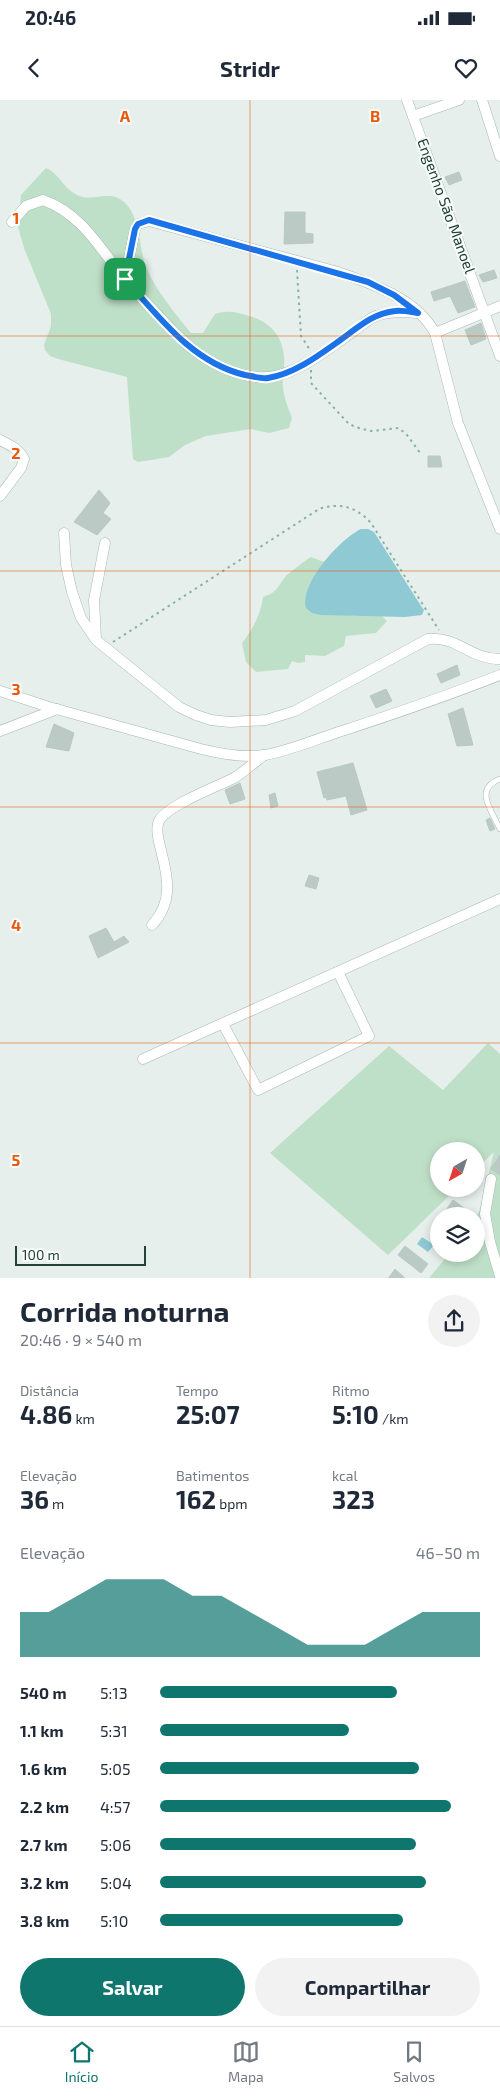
<!DOCTYPE html>
<html lang="pt">
<meta charset="utf-8">
<style>
:root{--surface:#fff;--page:#f2f2f3;--text:#1f2937;--muted:#747a83;--line:#e0e1e3;--accent:#0f766e}
body{margin:0;font-family:"Exo 2",sans-serif;background:var(--page);color:var(--text);height:100vh;display:flex;flex-direction:column;font-size:19px;white-space:nowrap}
*{box-sizing:border-box;margin:0}
p{font-size:16px;color:var(--muted)}
.icon{flex:none;width:28px;height:28px;fill:none;stroke:currentColor;stroke-width:2;stroke-linecap:round;stroke-linejoin:round}
.map{position:relative;height:1178px;overflow:hidden}
.details{display:flex;flex-direction:column;background:var(--surface);flex:1}
.details>*{flex:none}
.needle{width:32px;rotate:219deg}
.buttons{position:absolute;left:430px;top:1042px;display:grid;gap:10px}
.buttons a{display:grid;place-items:center;width:55px;height:55px;border-radius:50%;background:var(--surface);box-shadow:0 2px 8px #0003;font-size:25px}
.scale{position:absolute;left:15px;bottom:12px;width:131px;box-sizing:border-box;padding-left:5px;border:2px solid #24423a;border-top:0;font-size:14px;line-height:18px;white-space:nowrap;color:#24423a;-webkit-text-stroke:4px #f7fbf9;paint-order:stroke}
.pin{position:absolute;display:grid;place-items:center;width:42px;height:42px;color:#fff;margin:-21px;border-radius:10px;box-shadow:0 2px 8px #0006}
.round{display:grid;place-items:center;flex:none;width:52px;height:52px;border-radius:26px;background:var(--page)}
.summary{display:flex;align-items:center;justify-content:space-between;height:85px;padding:0 20px}
h1{font-size:28px;font-weight:700;line-height:38px}
.figures{display:grid;grid-template-columns:repeat(3,1fr);gap:8px;height:85px;padding:5px 20px}
.figures div{display:grid;align-content:center}
.figures b{font-size:25px;font-weight:700}
.figures small{font-size:14px;font-weight:400}
.figures p{font-size:14px}
.chart{height:140px;padding:10px 20px}
.chart p{display:flex;justify-content:space-between}
.chart svg{width:100%;height:90px;margin-top:5px;fill:var(--accent);opacity:.7}
.button{display:flex;gap:10px;margin-top:auto;padding:10px 20px}
.button a{flex:1;height:58px;border-radius:30px;background:var(--accent);color:#fff;font-size:20px;font-weight:700;line-height:58px;text-align:center}
.button a+a{background:var(--page);color:var(--text)}
ul{padding:0 20px;list-style:none;font-size:16px}
li{display:grid;grid-template-columns:80px 60px 1fr;align-items:center;height:38px}
li i{height:12px;border-radius:6px;background:var(--accent)}
.status{display:flex;justify-content:space-between;align-items:center;height:35px;padding:0 25px;background:var(--surface);direction:ltr}
.status svg{height:14px;fill:currentColor}
header{display:flex;justify-content:space-between;align-items:center;height:65px;padding:0 20px;background:var(--surface);font-size:22px;font-weight:700}
.tabs{display:flex;justify-content:space-around;align-items:center;height:70px;border-top:1px solid var(--line);background:var(--surface);font-size:14px;color:var(--muted)}
.tabs a{display:grid;justify-items:center;gap:2px}
.tabs .selected{color:var(--accent)}
.map>svg:first-child{display:block}
.green{fill:#bfe0c8}
.water{fill:#8ec9d4}
.building{fill:#bbcac4;stroke:#b8c9c2}
.lines{fill:none;stroke-linecap:round;stroke-linejoin:round}
.service-casing{stroke:#a8b8b2;stroke-width:6}
.minor-casing{stroke:#a8b8b2;stroke-width:11}
.path{stroke:#86b3a5;stroke-width:2;stroke-dasharray:2.5 4;stroke-linecap:butt}
.service{stroke:#fff;stroke-width:5}
.minor{stroke:#fff;stroke-width:10}
.route-casing{stroke:#fff;stroke-width:10}
.route{stroke:#1a73e8;stroke-width:6}
.grid{fill:none;stroke:#e8590c;stroke-width:1;stroke-opacity:0.55}
.labels{text-anchor:middle;stroke-width:4;stroke-linejoin:round;paint-order:stroke}
.street-label{font-size:15px;fill:#24423a;stroke:#f7fbf9}
.grid-label{font-size:16px;text-anchor:middle;font-weight:bold;fill:#e8590c;stroke:#f7fbf9;stroke-width:4;stroke-linejoin:round;paint-order:stroke}
</style>
<div class="status"><b>20:46</b><svg viewBox="0 0 49 12"><path d="M0 12V9h3v3zM5 12V6h3v6zM10 12V3h3v9zM15 12V0h3v12zM26 1h20v11H26zM47 4h2v5h-2z"/></svg></div>
<header><svg class="icon" aria-label="back" viewBox="0 0 24 24"><path d="M15 5l-7 7 7 7"/></svg>Stridr<svg class="icon" aria-label="heart" viewBox="0 0 24 24"><path d="M12 20l-8-8c-3-5 5-10 8-4 3-6 11-1 8 4z"/></svg></header>
<div class="map">
<svg width="500" height="1179" viewBox="0 0 500 1179">
<rect width="100%" height="100%" fill="#e6efeb"/>
<g class="green">
<path d="M46,68c13,5 18,21 31,27 13,7 28,-3 41,3 23,11 20,48 28,69 10,24 29,46 45,66h12l12,-19c12,-4 22,-2 34,2 20,5 34,20 35,41 1,10 -2,21 -1,31 1,10 5,20 9,30l-3,10 -20,5 -18,-4 -45,7 -21,9 -16,12 -31,5 -5,-3 -6,-82 -65,-17 -12,-4 -5,-6 -1,-5 7,-19v-12l-27,-66 -6,-21 3,-32z"/>
<path d="M311,457l21,8 20,51h30l5,5 -11,12 -30,3 -2,10 -19,10 -20,-1v7l-7,1 -6,-2 -4,8 -32,3 -10,-10 -4,-19c11,-14 19,-29 21,-46 15,-5 14,-10 23,-21 3,-3 21,-17 25,-19z"/>
<path d="M488,943l12,11v224h-71l20,-24h27v-38l3,-4 15,-60 -18,17v-18h-37v38h17l-68,66 -118,-102 119,-107 54,44z"/>
</g>
<g class="water">
<path d="M361,429h7l6,3 47,74 3,4 -2,5 -17,2 -84,-2 -9,-2 -6,-5c-6,-25 33,-68 55,-79z"/>
<path d="M422,1137l12,8 -6,7 -11,-8z"/>
</g>
<g class="building">
<path d="M459,72l3,8 -13,5 -4,-8z"/>
<path d="M285,112h20v21l8,1v9l-29,1z"/>
<path d="M494,170l3,8 -14,4 -4,-7z"/>
<path d="M465,181l10,26 -17,6 -8,-17 -16,5 -3,-9z"/>
<path d="M481,223l5,16 -15,6 -6,-15z"/>
<path d="M428,356h12l2,11h-14z"/>
<path d="M99,390l11,13 -7,10 8,6 -14,16 -23,-13z"/>
<path d="M457,565l3,10 -19,8 -4,-9z"/>
<path d="M386,589l6,12 -16,7 -6,-12z"/>
<path d="M463,608l10,37 -16,1 -9,-32z"/>
<path d="M54,624l20,9 -5,18 -23,-4z"/>
<path d="M353,663l14,47 -16,5 -5,-19 -19,4 -1,-3 -2,1 -7,-26z"/>
<path d="M240,683l5,16 -15,5 -5,-14z"/>
<path d="M275,693l3,13 -7,2 -2,-13z"/>
<path d="M490,718l5,11 -5,2 -4,-11z"/>
<path d="M309,775l10,3 -3,11 -11,-3z"/>
<path d="M106,828l8,14 10,-6 5,6 -31,16 -9,-22z"/>
<path d="M500,1055v20l-9,-6z"/>
<path d="M453,1100l22,16h-33z"/>
<path d="M405,1146l23,18 -7,9 -23,-18z"/>
<path d="M395,1169l11,10h-18z"/>
</g>
<g class="lines">
<g class="service-casing">
<path id="service" d="M500,679c-27,10 -8,32 0,50"/>
</g>
<g class="minor-casing">
<g id="minor">
<path d="M407,0l93,256"/>
<path d="M482,0l18,56"/>
<path d="M413,16l46,-16"/>
<path d="M12,122l14,-16 17,-6c36,13 54,43 76,72 10,13 21,25 33,37 29,32 59,63 105,68 34,4 71,-28 97,-46 7,-5 14,-12 22,-15 14,-5 26,-5 41,-3"/>
<path d="M125,179l10,-50 3,-5 11,-3 189,51c35,12 79,27 97,61l23,90 42,106"/>
<path d="M435,233l65,-27"/>
<path d="M0,340c10,5 19,9 24,19l-3,9 -21,28"/>
<path d="M64,433l2,32 6,27 9,26 15,22 83,67 17,8 15,5 19,2 36,-2 29,-9 133,-72c30,-3 41,20 72,20"/>
<path d="M96,539l-2,-39 11,-57"/>
<path d="M0,591l49,16 152,42c20,5 42,9 64,6 27,-5 54,-17 80,-25 52,-17 104,-35 155,-55"/>
<path d="M0,631l57,-22"/>
<path d="M152,825c36,-38 -5,-86 8,-106 11,-15 56,-32 74,-41 11,-7 20,-15 30,-23"/>
<path d="M223,924l35,66 111,-54 -31,-64"/>
<path d="M143,959l357,-160"/>
<path d="M491,1079l-6,35 5,28 10,34"/>
</g>
</g>
<g class="path">
<path d="M297,170l4,66 9,14"/>
<path d="M311,270v13l37,40 7,4 16,4 28,-3 8,7 14,19"/>
<path d="M113,542l206,-133c20,-7 38,-2 52,14l68,107"/>
</g>
<use href="#service" class="service"/>
<use href="#minor" class="minor"/>
</g>
<g class="lines">
<g class="route-casing">
<path id="route" d="M149,120l219,62 26,13 24,18c-7,-1 -16,-3 -23,-2 -22,2 -39,18 -56,30 -21,15 -45,33 -71,37 -7,1 -16,-2 -23,-3 -52,-12 -86,-58 -120,-96l10,-50 3,-5z"/>
</g>
<use href="#route" class="route"/>
</g>
<path class="grid" d="M250,0v1179M0,236h500M0,471h500M0,707h500M0,943h500"/>
<g class="labels">
<g class="street-label">
<text transform="translate(446 106) rotate(70)" y="5">Engenho São Manoel</text>
</g>
</g>
<g class="grid-label">
<text x="125" y="22">A</text>
<text x="375" y="22">B</text>
<text x="16" y="124">1</text>
<text x="16" y="359">2</text>
<text x="16" y="595">3</text>
<text x="16" y="831">4</text>
<text x="16" y="1066">5</text>
</g>
</svg>
<div class="buttons">
<a><svg class="needle" viewBox="-14 -14 28 28"><path d="M0-13l5 13h-10z" fill="#e53935"/><path d="M0 13l5-13h-10z" fill="#747a83"/></svg></a>
<a><svg class="icon" aria-label="layers" viewBox="0 0 24 24"><path d="M12 4l9 5-9 5-9-5zM3 14l9 5 9-5"/></svg></a>
</div>
<div class="scale">100 m</div>
<div class="pin" style="left:125px;top:179px;background:#1e9e55"><svg class="icon" aria-label="arrive" viewBox="0 0 24 24"><path d="M6 21V4h12l-3 4 3 4H6"/></svg></div>
</div>
<section class="details">
<div class="summary"><div><h1>Corrida noturna</h1><p>20:46 · 9 × 540 m</p></div><a class="round"><svg class="icon" aria-label="share" viewBox="0 0 24 24"><path d="M12 15V3M7 8l5-5 5 5M5 13v7h14v-7"/></svg></a></div>
<div class="figures">
<div><p>Distância</p><b>4.86<small> km</small></b></div>
<div><p>Tempo</p><b>25:07</b></div>
<div><p>Ritmo</p><b>5:10<small> /km</small></b></div>
</div>
<div class="figures">
<div><p>Elevação</p><b>36<small> m</small></b></div>
<div><p>Batimentos</p><b>162<small> bpm</small></b></div>
<div><p>kcal</p><b>323</b></div>
</div>
<div class="chart"><p><span>Elevação</span>46–50 m</p>
<svg viewBox="0 0 160 44" preserveAspectRatio="none"><path d="M0 44V22L10 22L20 14L30 6L40 6L50 6L60 14L70 14L80 22L90 30L100 38L110 38L120 38L130 30L140 22L150 22L160 22V44z"/></svg>
</div>
<ul>
<li><b>540 m</b>5:13<i style="width:74%"></i></li>
<li><b>1.1 km</b>5:31<i style="width:59%"></i></li>
<li><b>1.6 km</b>5:05<i style="width:81%"></i></li>
<li><b>2.2 km</b>4:57<i style="width:91%"></i></li>
<li><b>2.7 km</b>5:06<i style="width:80%"></i></li>
<li><b>3.2 km</b>5:04<i style="width:83%"></i></li>
<li><b>3.8 km</b>5:10<i style="width:76%"></i></li>
</ul>
<div class="button"><a>Salvar</a><a>Compartilhar</a></div>
</section>
<nav class="tabs">
<a class="selected"><svg class="icon" aria-label="home" viewBox="0 0 24 24"><path d="M3 11l9-7 9 7M6 9v11h12V9"/></svg>Início</a>
<a><svg class="icon" aria-label="map" viewBox="0 0 24 24"><path d="M3 6l6-2 6 2 6-2v14l-6 2-6-2-6 2zM9 4v14M15 6v14"/></svg>Mapa</a>
<a><svg class="icon" aria-label="saved" viewBox="0 0 24 24"><path d="M7 4h10v16l-5-4-5 4z"/></svg>Salvos</a>
</nav>
